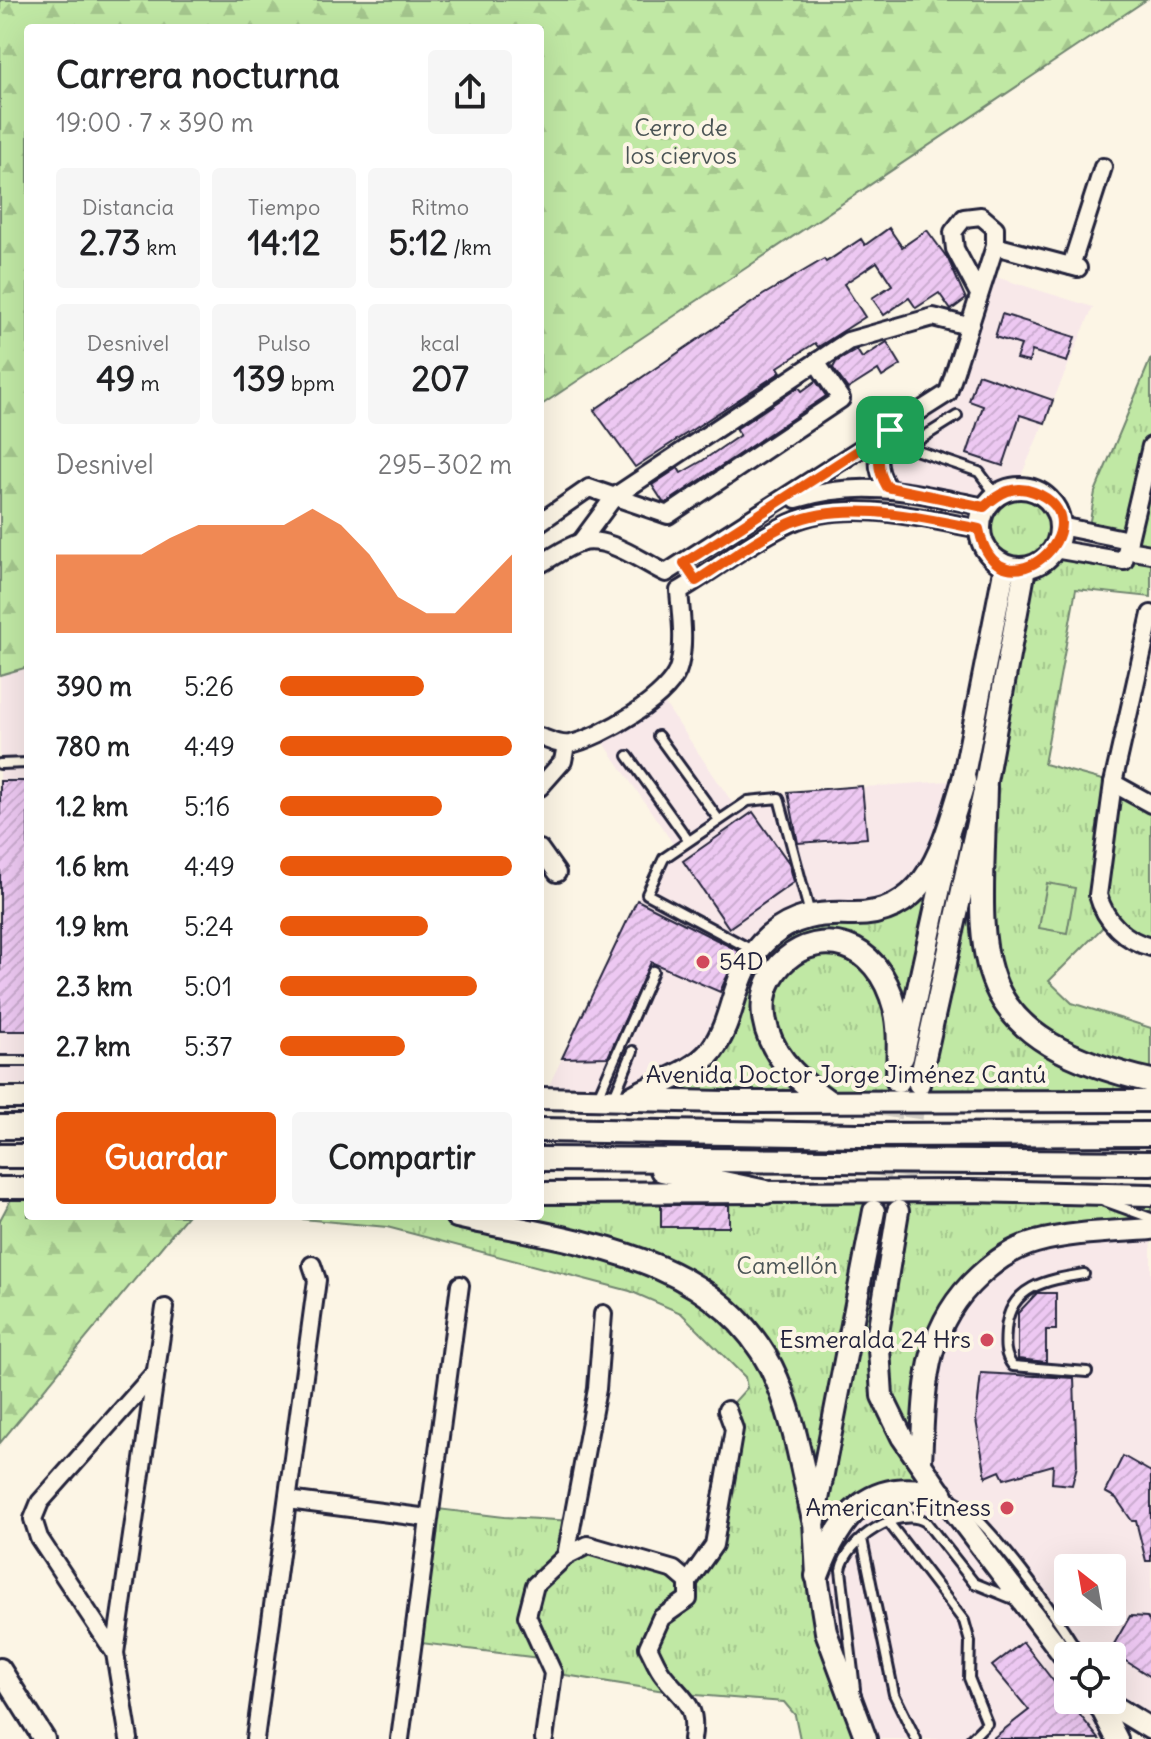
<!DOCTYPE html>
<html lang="es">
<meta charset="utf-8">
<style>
:root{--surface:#fff;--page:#f6f6f6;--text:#202124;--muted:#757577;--accent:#ea580c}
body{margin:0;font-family:Delius,sans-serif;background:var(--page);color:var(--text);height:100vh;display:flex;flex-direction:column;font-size:30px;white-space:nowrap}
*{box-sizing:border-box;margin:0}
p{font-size:26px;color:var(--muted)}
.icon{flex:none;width:44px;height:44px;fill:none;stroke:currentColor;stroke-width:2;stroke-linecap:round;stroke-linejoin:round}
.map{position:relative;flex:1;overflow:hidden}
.drawer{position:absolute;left:24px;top:24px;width:520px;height:1196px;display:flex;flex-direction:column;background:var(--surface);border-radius:8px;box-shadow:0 8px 32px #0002}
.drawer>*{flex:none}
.needle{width:52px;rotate:329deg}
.buttons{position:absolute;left:1054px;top:1554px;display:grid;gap:16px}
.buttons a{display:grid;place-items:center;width:72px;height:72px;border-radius:8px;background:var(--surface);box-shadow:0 8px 32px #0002;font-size:40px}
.pin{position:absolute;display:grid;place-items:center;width:68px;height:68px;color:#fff;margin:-34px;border-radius:16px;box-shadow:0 4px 12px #0006}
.round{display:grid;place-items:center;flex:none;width:84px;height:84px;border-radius:8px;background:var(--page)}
.summary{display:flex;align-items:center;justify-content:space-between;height:136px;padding:0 32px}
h1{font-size:36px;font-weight:700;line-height:60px}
.figures{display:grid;grid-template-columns:repeat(3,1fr);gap:12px;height:136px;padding:8px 32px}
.figures div{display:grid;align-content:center;border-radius:8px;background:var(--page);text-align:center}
.figures b{font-size:34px;font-weight:700}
.figures small{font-size:22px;font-weight:400}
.figures p{font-size:22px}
.chart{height:224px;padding:16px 32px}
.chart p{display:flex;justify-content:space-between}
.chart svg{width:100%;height:144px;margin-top:8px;fill:var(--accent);opacity:.7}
.action{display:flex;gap:16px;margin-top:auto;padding:16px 32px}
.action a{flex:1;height:92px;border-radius:8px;background:var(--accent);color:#fff;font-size:32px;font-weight:700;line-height:92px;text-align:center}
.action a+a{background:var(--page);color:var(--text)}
ul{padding:0 32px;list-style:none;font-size:26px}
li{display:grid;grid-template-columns:128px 96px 1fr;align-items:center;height:60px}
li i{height:20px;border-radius:10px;background:var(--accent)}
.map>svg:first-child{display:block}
.built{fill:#f8e8e9;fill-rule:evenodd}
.grass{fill:url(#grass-tufts);stroke:#718570;stroke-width:2}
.forest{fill:url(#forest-firs);stroke:#718570;stroke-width:2}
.pitch{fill:#c0e8a4;stroke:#718570;stroke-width:2}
.building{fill:url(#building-hatch);stroke:#22223b;stroke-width:2}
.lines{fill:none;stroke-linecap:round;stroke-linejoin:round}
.tertiary-tunnel{stroke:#d0cbc3;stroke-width:20;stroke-dasharray:20 10;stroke-linecap:butt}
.service-casing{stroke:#22223b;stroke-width:14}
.minor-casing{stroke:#22223b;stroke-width:22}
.tertiary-casing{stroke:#22223b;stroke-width:26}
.secondary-casing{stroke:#22223b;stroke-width:28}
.service{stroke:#fcf5e5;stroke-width:8}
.minor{stroke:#fcf5e5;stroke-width:16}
.tertiary{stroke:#fcf5e5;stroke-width:20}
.secondary{stroke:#fcf5e5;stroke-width:22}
.route-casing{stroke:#fff;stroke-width:16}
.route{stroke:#ea580c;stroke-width:10}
.poi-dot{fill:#d1495b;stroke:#fcf5e5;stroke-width:3}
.labels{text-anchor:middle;stroke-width:8;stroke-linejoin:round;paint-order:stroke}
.park-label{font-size:24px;fill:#4a5455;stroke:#fcf5e5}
.poi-label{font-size:24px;fill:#22223b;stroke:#fcf5e5;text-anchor:end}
.street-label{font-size:24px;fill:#22223b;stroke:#fcf5e5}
</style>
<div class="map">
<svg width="1151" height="1739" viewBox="0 0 1151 1739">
<defs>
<pattern id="grass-tufts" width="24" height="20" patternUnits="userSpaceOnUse" patternTransform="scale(2)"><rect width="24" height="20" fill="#c0e8a4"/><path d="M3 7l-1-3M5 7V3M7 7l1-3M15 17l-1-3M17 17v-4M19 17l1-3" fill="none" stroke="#a5c78e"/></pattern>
<pattern id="forest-firs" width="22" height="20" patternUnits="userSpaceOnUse" patternTransform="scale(2)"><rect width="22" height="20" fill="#c0e8a4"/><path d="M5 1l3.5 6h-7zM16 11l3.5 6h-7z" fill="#a5c78e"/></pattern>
<pattern id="building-hatch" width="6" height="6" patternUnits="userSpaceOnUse" patternTransform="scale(2)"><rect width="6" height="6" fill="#edc8f2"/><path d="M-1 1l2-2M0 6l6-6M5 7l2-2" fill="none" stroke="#cbacd0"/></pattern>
</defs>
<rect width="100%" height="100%" fill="#fcf5e5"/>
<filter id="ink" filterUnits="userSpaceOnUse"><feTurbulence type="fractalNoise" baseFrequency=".0125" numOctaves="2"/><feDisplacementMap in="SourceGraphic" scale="16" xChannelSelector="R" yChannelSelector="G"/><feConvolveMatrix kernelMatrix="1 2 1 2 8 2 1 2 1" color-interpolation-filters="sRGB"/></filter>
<g filter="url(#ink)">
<g class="built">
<path d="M986,274l107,33 -77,181 -13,4 -19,15 -97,-20 -8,-38 69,-56z"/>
<path d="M28,668v416h-28v-409z"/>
<path d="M659,695l75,110 15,-10 215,-15 -41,101 -204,156 -91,63 -85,-2 94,-198 26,-48 11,-7 -75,-109z"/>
<path d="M1151,1229v500l-39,-29v-44h-44v44h29l20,39h-251l-49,-163 14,-37 90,-77 12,-118 77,-92zM1068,1568h44v44h-44z"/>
</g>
<g class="grass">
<path d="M1151,358v239l-75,-8 -32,175 69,19 38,21v143l-41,-27 -61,61 23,22 79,25v73l-216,1 -17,-18 -22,4 -13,13 -255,-1 67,-35 77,-130 103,-21 62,-59 68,-288c-17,-12 -29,-25 -24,-47 13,-56 98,-30 73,28l66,14 9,-22 -41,-8 7,-40z"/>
<path d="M540,1191l338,1 -3,19h23l5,-19 248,3v34l-130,18 -78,72 -22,143 21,33 -78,7 -47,74 49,163h-66l-5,-24 -11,-13 -101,-8 -130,-21 -6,-14 -134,-17 17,-134 74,9 69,4 -7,34 22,-10 100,37 26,-37 20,-116 -7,-19 20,-22 -2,-11 -64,-64 -51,-22 -243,-64 -116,-11h269z"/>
</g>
<g class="forest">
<path d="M0,0h1146l-606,406v-378h-512v639l-28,8z"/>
<path d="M17,1188h11v28h159l-187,227v-223z"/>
</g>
<path class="pitch" d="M1047,883l28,5 -8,45 -28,-5z"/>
<g class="building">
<path d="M889,228l13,19 25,-17 21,29 18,40 -15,11 -12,-17 -23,15 -7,-10 -25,17 -12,-17 20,-13 -15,-23 -33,22 21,33 -47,30 -3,-4 -37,24 3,5 -146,95 -41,-57 169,-115 61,-36 2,3 35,-23 4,6z"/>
<path d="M1002,314l73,23 -8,25 -35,-11 -3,11 -13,-3 5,-14 -26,-8z"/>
<path d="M887,342l14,23 -19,12 -4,-7 -30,19 -15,-21 3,-6 21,-12 5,8z"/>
<path d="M978,374l75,26 -8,23 -25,-8 -17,51 -36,-12 16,-48 -14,-5z"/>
<path d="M816,381l10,15 -160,107 -3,-1 -11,-17 26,-17 3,5 21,-12 38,-26 -4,-6 63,-42 3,4z"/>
<rect x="0" y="781" width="28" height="250"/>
<path d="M862,786l5,52 -69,5 -10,-51z"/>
<path d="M753,812l36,51 5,19 -65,46 -46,-67z"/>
<path d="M637,900l102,51 -16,34 -3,7 -69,-30 -43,95 -46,1z"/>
<rect x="661" y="1205" width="68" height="22"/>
<path d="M1037,1293h19v37h-10v32l-28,-3v-46z"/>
<path d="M981,1373l93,5 3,88 -5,19 -20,-2 1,-18 -49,14 -4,-8 -14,6 -10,-57z"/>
<path d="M1123,1456l28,16v89h-5l-10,-40h-4l-16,-23 -11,-6z"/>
<path d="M1130,1616l17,1 4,7v53l-41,-26z"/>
<path d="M1023,1642l45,58 31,39h-107l37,-29 -37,-44z"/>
</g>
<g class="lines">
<g class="tertiary-tunnel">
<path d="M875,1206l21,-118"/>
<path d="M898,1207l20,-122"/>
</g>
<g class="service-casing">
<g id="service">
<path d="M957,416l-40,25 -2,9 64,22 18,24"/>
<path d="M658,736l61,84"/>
<path d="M628,756l60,84"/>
<path d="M0,764l28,-1"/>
<path d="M754,951l-107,-57 17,-36 84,-57 31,-3 31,116"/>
<path d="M0,1061h28"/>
<path d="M597,1099l56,-128"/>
<path d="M613,1099l20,-48"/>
<path d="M1104,1201l47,17"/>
<path d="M1084,1274c-37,6 -75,12 -78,56 -1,14 -2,25 7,36l74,6"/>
<path d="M953,1500c31,14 110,123 127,156"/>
<path d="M889,1523l75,98 6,21 -1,36 18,45 -16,16"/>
<path d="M862,1539l32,155 22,45"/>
<path d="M855,1689l-14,-119c5,-30 58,-65 85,-48l48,61 42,17"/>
</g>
</g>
<g class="minor-casing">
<g id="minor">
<path d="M995,246l83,22"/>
<path d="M1071,266l32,-99"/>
<path d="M887,487c-12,-20 -11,-33 1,-54"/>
<path d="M796,499c68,-21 121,-6 188,8"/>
<path d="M540,522l49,-34 79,27 173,-116 -25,-37"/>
<path d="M1060,526l69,14"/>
<path d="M580,543l34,-46 234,-156 85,-24 35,9"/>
<path d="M1054,549l70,12 27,-115"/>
<path d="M1127,550l24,4"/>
<path d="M540,564c12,-6 26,-17 39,-21 28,-9 63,19 87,30l282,-180 47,-147v-18l-14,-12 -17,2 -11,14 2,17 24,45"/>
<path d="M1151,614l-38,169 -15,112c7,26 27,46 53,52"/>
<path d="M540,737c9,3 21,9 30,7 30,-6 102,-47 109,-78 6,-24 2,-50 0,-75 37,-22 72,-50 111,-68 56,-25 132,-5 189,6"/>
<path d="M1113,783l38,21"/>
<path d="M540,787l23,-26 3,-16"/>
<path d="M540,849l17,24"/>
<path d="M288,1500l140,18"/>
<path d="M566,1556l31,-167 6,-75"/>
<path d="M115,1653l-76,-115 -6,-19 7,-17 112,-126"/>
<path d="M129,1739l-14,-86 50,-345"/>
<path d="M255,1739l62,-459 -5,-15"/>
<path d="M400,1739l60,-454"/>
<path d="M544,1739l9,-66 -26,-57 8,-31 31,-29 22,-11 86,25 14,12"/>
<path d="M692,1739c6,-35 -9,-39 -28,-63 -7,-8 -11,-20 -16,-29l13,-29 27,-19v-17l26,-37 20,-116 -7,-19"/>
</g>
</g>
<g class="tertiary-casing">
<g id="tertiary">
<circle cx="1020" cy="528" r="40"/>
<path d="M960,795l45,-229"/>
<path d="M903,1057l47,-215"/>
<path d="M919,1084l66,-297 40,-219"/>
<path d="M0,1098h28"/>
<path d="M540,1098l185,4 426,-1"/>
<path d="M0,1188h28"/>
<path d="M540,1193l429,-2 182,4"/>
<path d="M898,1211l-20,122 4,63 20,41 40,58 126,166"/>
<path d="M921,1462c4,-72 1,-134 58,-186 17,-16 34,-28 57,-34 37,-10 77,-10 115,-13"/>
<path d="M0,1669l44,70"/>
<path d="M1097,1700l20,39"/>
<path d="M1103,1700l48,29"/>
<path d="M866,1739l-40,-107 -9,-56 -3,-56 60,-309"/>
</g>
</g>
<g class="secondary-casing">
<g id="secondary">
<path d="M985,787c-4,168 -29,248 166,294"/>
<path d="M628,1100c25,-16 66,-26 84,-50 26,-36 18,-79 57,-113 25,-21 49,-24 80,-23 81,3 95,-70 115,-134"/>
<path d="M826,1100c-159,-110 31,-236 69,-92 6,24 3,49 3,73"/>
<path d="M0,1127h28"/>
<path d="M540,1130l318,5 293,-1"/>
<path d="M0,1156h28"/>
<path d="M540,1159l611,4"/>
<path d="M662,1170l104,22"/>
<path d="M457,1216c113,26 254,35 314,151 23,46 31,102 43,153"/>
<path d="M817,1576c23,-62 53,-100 125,-81"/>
</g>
</g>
<use href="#service" class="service"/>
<use href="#minor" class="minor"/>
<use href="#tertiary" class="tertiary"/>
<use href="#secondary" class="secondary"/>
</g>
</g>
<g class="lines" filter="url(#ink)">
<g class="route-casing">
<path id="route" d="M890,430c-12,22 -16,35 -3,57l97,20c15,-14 30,-23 50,-15 78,29 -36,133 -55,37 -57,-11 -132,-30 -189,-6 -33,15 -64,39 -94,58l-12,-18z"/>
</g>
<use href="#route" class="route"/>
</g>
<g class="poi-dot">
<circle cx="703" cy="962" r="8"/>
<circle cx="987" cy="1340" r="8"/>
<circle cx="1007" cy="1508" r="8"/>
</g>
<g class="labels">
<g class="park-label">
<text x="681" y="136">Cerro de<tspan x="681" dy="28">los ciervos</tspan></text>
<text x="787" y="1274">Camellón</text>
</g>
<g class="poi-label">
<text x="719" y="970" text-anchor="start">54D</text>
<text x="971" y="1348">Esmeralda 24 Hrs</text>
<text x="991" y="1516">American Fitness</text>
</g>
<g class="street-label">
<text x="846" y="1083">Avenida Doctor Jorge Jiménez Cantú</text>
</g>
</g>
</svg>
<div class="buttons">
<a><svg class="needle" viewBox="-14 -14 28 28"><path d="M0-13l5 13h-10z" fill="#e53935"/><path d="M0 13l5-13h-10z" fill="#757577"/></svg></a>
<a><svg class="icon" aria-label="locate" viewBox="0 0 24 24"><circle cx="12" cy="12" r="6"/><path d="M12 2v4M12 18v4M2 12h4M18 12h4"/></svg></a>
</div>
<div class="pin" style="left:890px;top:430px;background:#1e9e55"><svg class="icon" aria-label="arrive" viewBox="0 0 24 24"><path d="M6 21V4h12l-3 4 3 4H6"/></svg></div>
<section class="drawer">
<div class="summary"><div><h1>Carrera nocturna</h1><p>19:00 · 7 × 390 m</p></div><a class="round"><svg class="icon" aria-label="share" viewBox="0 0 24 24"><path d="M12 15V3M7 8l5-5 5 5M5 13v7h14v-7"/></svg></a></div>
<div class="figures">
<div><p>Distancia</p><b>2.73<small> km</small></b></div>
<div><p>Tiempo</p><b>14:12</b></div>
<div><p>Ritmo</p><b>5:12<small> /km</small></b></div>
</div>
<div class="figures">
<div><p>Desnivel</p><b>49<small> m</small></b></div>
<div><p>Pulso</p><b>139<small> bpm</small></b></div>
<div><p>kcal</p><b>207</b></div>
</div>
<div class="chart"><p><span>Desnivel</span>295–302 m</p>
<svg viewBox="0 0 160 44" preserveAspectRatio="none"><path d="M0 44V20L10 20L20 20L30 20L40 15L50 11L60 11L70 11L80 11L90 6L100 11L110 20L120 33L130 38L140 38L150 29L160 20V44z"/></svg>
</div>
<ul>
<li><b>390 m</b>5:26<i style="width:62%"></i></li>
<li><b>780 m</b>4:49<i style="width:100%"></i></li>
<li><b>1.2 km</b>5:16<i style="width:70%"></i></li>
<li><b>1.6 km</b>4:49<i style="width:100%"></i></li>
<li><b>1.9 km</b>5:24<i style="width:64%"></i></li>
<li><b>2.3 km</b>5:01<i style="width:85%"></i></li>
<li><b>2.7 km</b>5:37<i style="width:54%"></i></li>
</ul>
<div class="action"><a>Guardar</a><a>Compartir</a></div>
</section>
</div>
